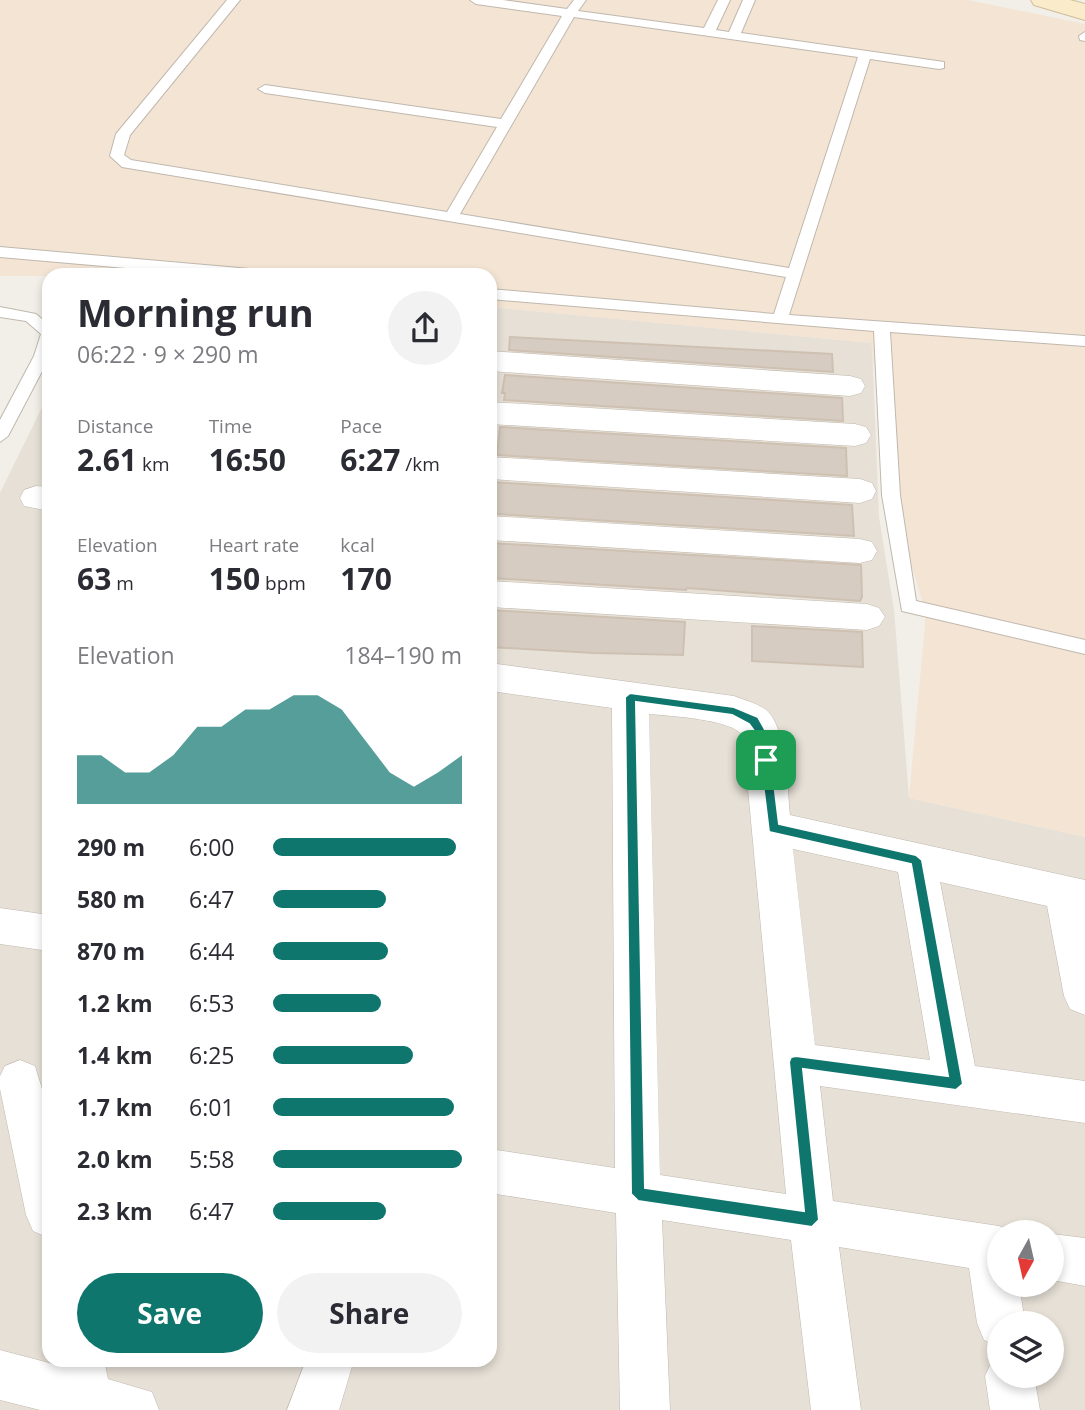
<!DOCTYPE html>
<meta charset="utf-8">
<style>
:root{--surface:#fff;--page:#f2f2f3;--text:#2b2b33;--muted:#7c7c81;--accent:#0f766e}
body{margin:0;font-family:"Open Sans",sans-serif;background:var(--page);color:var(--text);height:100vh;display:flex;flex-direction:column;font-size:26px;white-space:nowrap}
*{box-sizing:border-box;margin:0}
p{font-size:23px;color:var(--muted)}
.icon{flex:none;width:38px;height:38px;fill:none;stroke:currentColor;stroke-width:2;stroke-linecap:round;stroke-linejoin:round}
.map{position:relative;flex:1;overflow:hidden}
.side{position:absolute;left:42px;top:268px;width:455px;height:1099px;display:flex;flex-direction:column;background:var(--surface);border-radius:21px;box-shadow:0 4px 10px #0003}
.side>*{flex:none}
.needle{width:46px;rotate:188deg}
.controls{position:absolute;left:987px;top:1220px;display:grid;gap:14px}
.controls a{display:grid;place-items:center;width:77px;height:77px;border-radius:50%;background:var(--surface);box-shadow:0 4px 10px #0003;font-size:35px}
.pin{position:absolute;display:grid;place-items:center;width:60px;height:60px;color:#fff;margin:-30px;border-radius:14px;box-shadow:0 4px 10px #0006}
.round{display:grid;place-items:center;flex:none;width:74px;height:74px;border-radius:37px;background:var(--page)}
.summary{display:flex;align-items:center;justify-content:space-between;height:119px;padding:0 35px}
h1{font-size:38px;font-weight:700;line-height:52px}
.metrics{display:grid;grid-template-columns:repeat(3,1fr);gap:10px;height:119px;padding:7px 35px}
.metrics div{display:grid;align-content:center}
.metrics b{font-size:30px;font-weight:700}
.metrics small{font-size:19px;font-weight:400}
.metrics p{font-size:19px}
.chart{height:196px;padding:14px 35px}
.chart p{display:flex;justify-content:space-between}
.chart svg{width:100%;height:126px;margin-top:7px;fill:var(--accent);opacity:.7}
.action{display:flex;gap:14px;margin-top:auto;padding:14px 35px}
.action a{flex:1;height:80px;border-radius:42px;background:var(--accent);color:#fff;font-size:28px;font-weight:700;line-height:80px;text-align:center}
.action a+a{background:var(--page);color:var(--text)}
ul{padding:0 35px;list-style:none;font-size:23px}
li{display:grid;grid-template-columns:112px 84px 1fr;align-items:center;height:52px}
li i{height:18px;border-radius:9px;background:var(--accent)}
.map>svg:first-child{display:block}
.residential{fill:#e6e0d6;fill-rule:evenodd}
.commercial{fill:#f3e4d4}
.building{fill:#d6ccc1;stroke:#cec1b2;stroke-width:2}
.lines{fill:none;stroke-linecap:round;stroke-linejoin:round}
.service-casing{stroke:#c0b8ae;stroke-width:2}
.minor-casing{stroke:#c0b8ae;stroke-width:1}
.secondary-casing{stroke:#cfbe9a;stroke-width:2}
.service{fill:#fff;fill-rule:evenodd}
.minor{fill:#fff;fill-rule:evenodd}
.secondary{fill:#faebca;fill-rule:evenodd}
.route{fill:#0f766e;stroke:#fff;stroke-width:2;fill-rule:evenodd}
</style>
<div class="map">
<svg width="1085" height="1410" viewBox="0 0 1085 1410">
<rect width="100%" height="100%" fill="#f2efe8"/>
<path class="residential" d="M490,307l382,36 7,174 15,93 15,188 176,39v573h-1085v-917l49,-100v967h441zM999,1232h53v52h-53zM999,1323h53v53h-53z"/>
<path class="commercial" d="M0,0h968l117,24v813l-176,-39 17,-184 -35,-119 -20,-152 -381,-36v-32l-490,1z"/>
<g class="building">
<path d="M510,337l322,17 1,18 -324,-22z"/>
<path d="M505,375l337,23 1,23 -339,-21 1,-7h-3z"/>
<path d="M500,427l346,21 1,28 -350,-21z"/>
<path d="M492,482l360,23 2,31 -358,-22 -6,-2z"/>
<path d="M491,543l370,22 1,32 -2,4 -173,-13 -1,2 -196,-12z"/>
<path d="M490,610l195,12 -2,33 -89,-2 -104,-6z"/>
<path d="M752,626l110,6 1,35 -111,-6z"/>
</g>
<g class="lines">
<g class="service-casing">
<g id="service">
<path d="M227,0h13l-110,135 -6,20 7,5 316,52 50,-85 -232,-34 -7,-4 7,-4 236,34 61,-103 -86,-12 -6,-4h33l64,9 7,-9h12l-8,11 126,17 14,-28h12l-14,30 13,2 14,-32h12l-14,33 203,29v6l-5,1 -69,-10 -81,256 296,21v10l-195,-14 10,163 16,106 169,39v14l-183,-43 -20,-116 -8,-164 -384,-32v-10l284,25 12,-37 -664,-110 -12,-11 6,-22zM574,17l284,40 -69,211 -329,-54z"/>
<path d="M1085,32v9l-5,-1 -1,-4z"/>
<path d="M0,247l262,23 7,5h-63l-206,-18z"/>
<path d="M0,307l36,7 13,11v33l-41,78 -8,6v-22l34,-64 7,-22 -15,-13 -26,-4z"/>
</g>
</g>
<g class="minor-casing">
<g id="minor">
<path d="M490,351l360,25 11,3 4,7 -4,7 -11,3 -360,-25z"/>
<path d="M490,402l365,22 11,3 5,8 -5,8 -11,3 -365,-22z"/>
<path d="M490,457l370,22 12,4 4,8 -4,8 -12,4 -370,-24z"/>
<path d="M36,486l13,1v24l-25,-5 -4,-8 4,-8z"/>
<path d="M490,516l370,23 12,3 5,9 -5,9 -12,3 -370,-23z"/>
<path d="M490,581l377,23 12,4 6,9 -6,9 -12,4 -377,-23z"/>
<path d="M490,663l244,33c10,4 22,7 31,13 22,16 22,80 25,106l295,65v135l-15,-6 -6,-13 -17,-90 -107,-24 35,184 110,15v42l-265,-37 13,115 166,25 15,6h-15v52h20l6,39h-26v23l-15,-6 -7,-17 -8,-55 -130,-21 22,163h-50l-20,-170 -129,-20 8,190h-50l-4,-197 -126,-20v-44l125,19 -3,-460 -122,-17zM649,714c20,2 84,5 94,22l43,458 -126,-19zM793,849l105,23 32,188 -115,-15z"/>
<path d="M0,908l49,7v36l-49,-7z"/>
<path d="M20,1060l15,6 14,46v126l-16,-7 -7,-16 -26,-126v-13l5,-10z"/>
<path d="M1052,1234l33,4v48l-33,-6z"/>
<path d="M0,1350l57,15 -1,-5h48l4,19 44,13 7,18h-119l-40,-10z"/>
<path d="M999,1356v20h35l6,34h-50l-5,-34 8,-17z"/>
<path d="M306,1360h48l-15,50h-52z"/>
</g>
</g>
<g class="secondary-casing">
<path id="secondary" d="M1031,0h39l15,4v16l-51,-15z"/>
</g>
<use href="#service" class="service"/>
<use href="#minor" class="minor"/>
<use href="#secondary" class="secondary"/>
</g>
<path class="route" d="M630,693l104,14 24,10 10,18 11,89 137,31 6,5 41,224 -7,6 -153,-21 16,151 -7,7 -174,-26 -7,-7 -6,-497zM636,702l96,13 17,9 8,11 12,97 142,32 37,212 -152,-20 -5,1 -2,5 15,149 -159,-23z"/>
</svg>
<div class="controls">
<a><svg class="needle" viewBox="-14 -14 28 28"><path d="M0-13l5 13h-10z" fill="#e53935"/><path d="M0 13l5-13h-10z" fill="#7c7c81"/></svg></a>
<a><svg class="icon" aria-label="layers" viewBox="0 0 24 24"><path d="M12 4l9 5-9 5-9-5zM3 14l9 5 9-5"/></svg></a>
</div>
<div class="pin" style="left:766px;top:760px;background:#1e9e55"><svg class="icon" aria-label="arrive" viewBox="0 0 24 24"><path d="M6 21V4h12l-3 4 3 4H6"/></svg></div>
<section class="side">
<div class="summary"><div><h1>Morning run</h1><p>06:22 · 9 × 290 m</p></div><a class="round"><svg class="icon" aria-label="share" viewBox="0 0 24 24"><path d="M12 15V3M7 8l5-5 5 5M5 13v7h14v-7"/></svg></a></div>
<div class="metrics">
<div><p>Distance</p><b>2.61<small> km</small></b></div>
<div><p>Time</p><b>16:50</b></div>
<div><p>Pace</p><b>6:27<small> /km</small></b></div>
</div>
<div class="metrics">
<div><p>Elevation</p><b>63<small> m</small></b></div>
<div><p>Heart rate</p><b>150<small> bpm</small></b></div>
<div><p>kcal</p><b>170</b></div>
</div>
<div class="chart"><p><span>Elevation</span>184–190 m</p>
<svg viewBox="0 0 160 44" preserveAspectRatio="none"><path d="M0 44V27L10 27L20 33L30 33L40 27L50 17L60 17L70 11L80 11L90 6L100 6L110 11L120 22L130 33L140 38L150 33L160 27V44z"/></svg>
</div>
<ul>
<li><b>290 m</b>6:00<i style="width:97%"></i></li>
<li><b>580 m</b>6:47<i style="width:60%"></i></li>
<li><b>870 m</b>6:44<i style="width:61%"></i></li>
<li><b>1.2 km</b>6:53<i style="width:57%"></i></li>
<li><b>1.4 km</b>6:25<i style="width:74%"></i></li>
<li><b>1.7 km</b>6:01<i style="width:96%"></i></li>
<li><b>2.0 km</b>5:58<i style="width:100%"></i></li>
<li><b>2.3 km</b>6:47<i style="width:60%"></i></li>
</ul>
<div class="action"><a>Save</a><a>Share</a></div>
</section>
</div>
